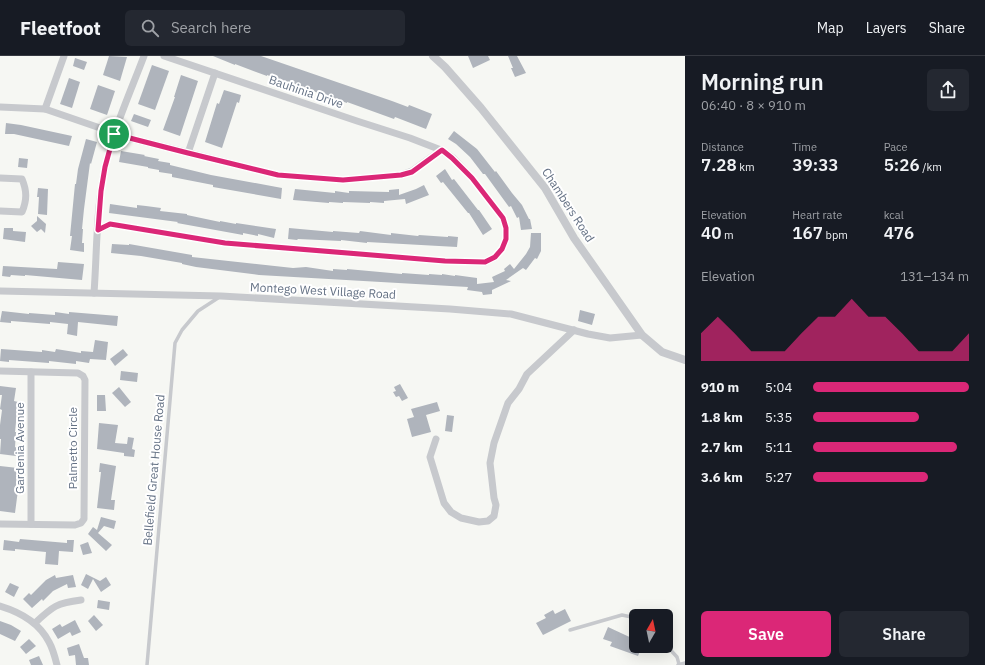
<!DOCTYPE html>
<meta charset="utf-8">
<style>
:root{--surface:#171b24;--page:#242831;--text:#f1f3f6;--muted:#9ea1a6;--line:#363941;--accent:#db2777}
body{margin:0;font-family:"IBM Plex Sans",sans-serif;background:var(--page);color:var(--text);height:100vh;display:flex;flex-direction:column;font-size:15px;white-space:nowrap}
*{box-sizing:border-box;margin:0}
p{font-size:13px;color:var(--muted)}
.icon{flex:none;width:22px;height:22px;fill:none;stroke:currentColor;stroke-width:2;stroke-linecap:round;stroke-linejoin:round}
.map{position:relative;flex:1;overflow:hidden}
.side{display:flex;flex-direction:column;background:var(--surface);width:300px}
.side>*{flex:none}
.needle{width:26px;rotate:9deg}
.fabs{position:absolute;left:629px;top:553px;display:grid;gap:8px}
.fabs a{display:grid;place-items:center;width:44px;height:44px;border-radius:6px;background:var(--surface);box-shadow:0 4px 16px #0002;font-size:20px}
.pin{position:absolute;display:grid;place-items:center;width:34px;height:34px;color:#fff;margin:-17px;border:2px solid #fff;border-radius:50%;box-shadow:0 1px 4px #0007}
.round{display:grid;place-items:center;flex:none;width:42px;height:42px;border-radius:6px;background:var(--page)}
.summary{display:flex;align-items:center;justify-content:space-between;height:68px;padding:0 16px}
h1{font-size:22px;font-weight:600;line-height:30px}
.metrics{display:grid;grid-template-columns:repeat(3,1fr);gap:6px;height:68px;padding:4px 16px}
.metrics div{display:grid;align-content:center}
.metrics b{font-size:17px;font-weight:600}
.metrics small{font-size:11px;font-weight:400}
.metrics p{font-size:11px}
.chart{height:112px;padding:8px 16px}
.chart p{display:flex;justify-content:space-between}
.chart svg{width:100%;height:72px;margin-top:4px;fill:var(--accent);opacity:.7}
.primary-button{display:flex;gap:8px;margin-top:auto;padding:8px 16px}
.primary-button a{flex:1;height:46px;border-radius:6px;background:var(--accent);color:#fff;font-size:16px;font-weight:600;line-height:46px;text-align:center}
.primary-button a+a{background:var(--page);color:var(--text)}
ul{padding:0 16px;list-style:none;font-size:13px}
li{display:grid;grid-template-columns:64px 48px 1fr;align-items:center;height:30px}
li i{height:10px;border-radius:5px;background:var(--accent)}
header{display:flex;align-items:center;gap:24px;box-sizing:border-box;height:56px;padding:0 20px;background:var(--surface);border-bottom:1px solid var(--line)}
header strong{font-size:19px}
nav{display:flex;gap:22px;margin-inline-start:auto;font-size:14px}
.search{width:280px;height:36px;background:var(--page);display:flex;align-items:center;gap:10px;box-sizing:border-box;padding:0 14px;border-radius:6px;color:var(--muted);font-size:15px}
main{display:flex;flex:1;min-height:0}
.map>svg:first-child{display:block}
.building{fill:#afb4bc}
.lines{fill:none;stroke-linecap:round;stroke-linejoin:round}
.service{stroke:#c7c9cd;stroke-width:3.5}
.minor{stroke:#c7c9cd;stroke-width:7}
.tertiary{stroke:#c7c9cd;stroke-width:8}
.route-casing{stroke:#fff;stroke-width:8}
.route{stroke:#db2777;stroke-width:5}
.labels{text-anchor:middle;stroke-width:4;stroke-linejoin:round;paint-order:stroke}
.street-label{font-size:12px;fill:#657285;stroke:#fff}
</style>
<header>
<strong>Fleetfoot</strong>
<div class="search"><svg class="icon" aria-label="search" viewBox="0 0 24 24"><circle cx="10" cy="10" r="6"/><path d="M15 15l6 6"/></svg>Search here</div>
<nav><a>Map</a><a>Layers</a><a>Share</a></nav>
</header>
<main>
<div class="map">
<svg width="685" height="609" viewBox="0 0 685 609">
<rect width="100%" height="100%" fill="#f6f7f3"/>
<g class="building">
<path d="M109,0l18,1 -7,24 -17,-6z"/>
<path d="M213,0h48l131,45 16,6 1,-2 23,9 -6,15 -31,-12 -1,2 -47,-17v1l-80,-28v1l-32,-12v1z"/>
<path d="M468,0h20l2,4 -17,8z"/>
<path d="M508,0h9l9,17 -11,4 -4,-9h2z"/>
<path d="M75,2l12,4 -3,8 -11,-4z"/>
<path d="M152,9l17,6 -14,39 -17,-6z"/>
<path d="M181,19l17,6 -18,55 -17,-6 12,-33h-1z"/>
<path d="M69,22l11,4 -8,26 -12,-4z"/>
<path d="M98,29l17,6 -8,24 -17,-6z"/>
<path d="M224,34l17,5 -2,8 -2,-1 -15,46 -17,-6 12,-39 2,1z"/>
<path d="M134,58l17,6 -3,7 -17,-6z"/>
<path d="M6,67l15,2 51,11 -3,10 -55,-12h-9z"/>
<path d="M454,75l23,18 18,23 1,-1 16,22 10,12 7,14h1l2,10 -11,1 -2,-13 -2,1 -6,-12 -2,1 -24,-33h-2l-13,-17 -14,-13 -8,-5z"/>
<path d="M86,83l11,3 -6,22 -1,-1 -6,46 -2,20h1l-1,14h2v9l-14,-2 2,-14h-2l5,-52h1l2,-15z"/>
<path d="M121,95l24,4 -1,1 15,3 -1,2 12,2v2l41,10 71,13 -1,11 -68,-12v-2l-41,-8v-3l-13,-2v-2l-11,-2v-1l-29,-5z"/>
<path d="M19,102l9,1 -1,9 -9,-1z"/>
<path d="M445,113l7,11 2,-1 24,31h1l13,19 -9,6 -14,-22h-1l-25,-31 -2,1 -5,-7z"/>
<path d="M424,129l5,10 -23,9 -1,-5 -21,2v2l-14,-1v1l-27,-1v1l-14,-1v1l-36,-3 2,-11 40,4v-2l14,2v-2l40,1v-2l10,-1v6l17,-6z"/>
<path d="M38,132l10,1 -1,26 -9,-1 1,-17h-2z"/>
<path d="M110,148l27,4v-3l9,1 15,2 -1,3 27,3v1l33,7v-1l16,3v-1l40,6 -2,9 -16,-4v2l-15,-3v2l-66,-12 1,-1 -69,-9z"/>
<path d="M37,160l9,8 -1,9 -4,-4 -4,3 -6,-6 6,-5z"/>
<path d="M4,172h9v3l13,1 -1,10 -22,-3z"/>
<path d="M289,172l44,4v-1l26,2 1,-2 31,4v-2l27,3 1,-1 29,2v-1l10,1 -1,10 -90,-5v1l-26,-3v1l-43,-2 -1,1 -9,-1z"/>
<path d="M531,177h10v18l-4,8 -2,-1 -9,12 -3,-2 -17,12 5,1 -19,9v4l-9,1 -1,-3 -15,-2 1,-3 -209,-12 -63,-8 -14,-3v-1l-41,-7 -30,-3 1,-9 17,1v-1l63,11v2l101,11 13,-1 27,4v-2l14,1v-1l55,5v-1l27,2v-1l13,1v-1l13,2v-1l22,3v6l17,-2 -2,-5 13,-6 -1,-2 6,-5 4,5 12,-15 4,-7z"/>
<path d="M58,206l26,2 -2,16 -57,-5v1l-14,-1 -1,2 -8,-1 1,-10 54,3z"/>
<path d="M580,254l15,4 -3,11 -14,-4z"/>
<path d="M2,255l27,3v-1l26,2v-3l14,2v-2l49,4 -1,10 -39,-4 -1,14 -10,-2 1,-10 -18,-2v2l-39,-3v2l-11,-1z"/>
<path d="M95,284l13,2 -2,18 -16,-1 -1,4 -13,-2v3l-27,-3v2l-40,-3v2l-9,-1 1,-12 41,3v-2l13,2 1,-3 25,4v-2l12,1z"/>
<path d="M123,293l5,6 -13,11 -5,-7z"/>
<path d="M121,315l17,2 -1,9 -17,-2z"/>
<path d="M400,328l8,14 -6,3 -3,-5 -3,1 -3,-5 3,-1 -2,-4z"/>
<path d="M0,330l16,2 -2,13 4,1 -3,30h1l-1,15 2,1 -1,8 -16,-2 1,-15h-1v-14l2,-15 -2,-1 2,-14h-2z"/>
<path d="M119,331l12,15 -6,5 -13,-14z"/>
<path d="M97,339h8l1,16h-9z"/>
<path d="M437,346l3,9 -14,4 5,17 -19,5 -5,-18 7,-2 -3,-8z"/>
<path d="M447,359l7,1 -2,16 -7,-1z"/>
<path d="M99,367l19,2 -3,18 12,1 1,-7 6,1 -2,11 3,1 -1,7 -10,-1v-3l-27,-4z"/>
<path d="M100,407l16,3 -5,34h4l-1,10 -17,-2 4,-36h-2z"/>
<path d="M0,410l18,2 -2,18h1l1,4 -3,23 -15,-2z"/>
<path d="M101,461l15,4 -2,8 -10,-3 -6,7 14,12 -6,6 -18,-17 5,-7 4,3z"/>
<path d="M20,483l47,4v-3h7l-1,12 -14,-1 -1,14 -13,-1 1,-12 -31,-3v2l-12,-1 1,-10 15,2z"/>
<path d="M88,486l4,11 -9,2 -3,-10z"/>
<path d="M86,518l14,7 6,-4 5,8 -10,7 -8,-13 -5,10 -7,-4z"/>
<path d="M55,519l1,3 17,-3 3,12 -8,1 -1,-4 -14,7 -10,10 -1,-2 -10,9 -9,-9 6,-6 2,2 15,-15z"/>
<path d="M10,527l9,4 -5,10 -9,-5z"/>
<path d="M98,544l12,2 -1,8 -12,-2z"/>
<path d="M565,553l6,12 -28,14 -7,-12 10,-5 -2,-3 9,-5 2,4z"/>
<path d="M94,559l9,10 -7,6 -8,-10z"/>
<path d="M75,564l6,12 -9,4 -2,-4 -12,7 -6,-10 8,-5 2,3z"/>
<path d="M0,565l11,4 10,6 -6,10 -15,-7z"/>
<path d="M608,571l28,13v6h6l-4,10 -28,-10 2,-4 -9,-3z"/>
<path d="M29,583l7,7 -10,8 -6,-7z"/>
<path d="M79,588l5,14h4l1,7h-13l-1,-10 -6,1 -2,-8z"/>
<path d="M39,600l4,9h-12l-2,-5z"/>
</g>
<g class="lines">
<g class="service">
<path d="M570,574l52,-15 14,3"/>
<path d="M666,589l11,12 2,7"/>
<path d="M147,609l28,-322 7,-13 16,-19 20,-13"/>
<path d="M678,609l7,-2"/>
</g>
<g class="minor">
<path d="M0,51l45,2 84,29 149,37 65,5 58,-5 11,-4 29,-21"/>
<path d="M45,53l19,-53"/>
<path d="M188,97l27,-80"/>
<path d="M0,122l22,1c5,12 5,21 0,33l-22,-1"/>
<path d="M98,174l12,-6 115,19 220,18 40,1 10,-5 7,-8 4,-10v-11l-3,-10 -31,-40 -19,-20 -12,-8 -31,-12 -53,-17 -193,-65"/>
<path d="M0,235l221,5 229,13 61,5 77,20 22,4 32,-3"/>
<path d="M94,237c3,-40 2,-85 11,-125 8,-38 25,-75 39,-112"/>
<path d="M0,315l78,2 5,3 2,4 -1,139 -3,4 -6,2 -75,-1"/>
<path d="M436,383l-6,18 14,46 7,9 10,6 18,4 9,-1 6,-5 2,-11 -2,-7 -4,-35 4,-20 14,-40 11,-14 8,-15 47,-44"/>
<path d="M31,468v-152"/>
<path d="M0,550c20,6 39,16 49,36 4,7 6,15 8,23"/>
<path d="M35,567c18,-17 22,-20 46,-23"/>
</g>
<path class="tertiary" d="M433,0l12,11 36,41 64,80 29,50 68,97 20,17 23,8"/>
</g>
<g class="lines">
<g class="route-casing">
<path id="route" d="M114,78l74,19 90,22 65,5 58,-5 11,-3 30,-22 10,8 20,20 31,40 3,10v11l-4,10 -7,8 -10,5 -40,-1 -220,-18 -115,-19 -12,6 3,-39 4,-24z"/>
</g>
<use href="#route" class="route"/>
</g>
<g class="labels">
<g class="street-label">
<text transform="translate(306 36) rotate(19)" y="4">Bauhinia Drive</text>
<text transform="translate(568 149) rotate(57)" y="4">Chambers Road</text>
<text transform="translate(323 235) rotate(3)" y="4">Montego West Village Road</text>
<text transform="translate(20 392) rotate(-90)" y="4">Gardenia Avenue</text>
<text transform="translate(73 392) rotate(-90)" y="4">Palmetto Circle</text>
<text transform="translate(154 414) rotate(-85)" y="4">Bellefield Great House Road</text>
</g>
</g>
</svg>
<div class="fabs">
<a><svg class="needle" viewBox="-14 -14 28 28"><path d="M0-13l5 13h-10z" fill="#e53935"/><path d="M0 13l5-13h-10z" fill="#9ea1a6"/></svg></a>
</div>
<div class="pin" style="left:114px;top:78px;background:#1e9e55"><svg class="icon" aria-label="arrive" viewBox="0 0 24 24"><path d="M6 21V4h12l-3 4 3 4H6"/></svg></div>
</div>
<section class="side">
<div class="summary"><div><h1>Morning run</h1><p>06:40 · 8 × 910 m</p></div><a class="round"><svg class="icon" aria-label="share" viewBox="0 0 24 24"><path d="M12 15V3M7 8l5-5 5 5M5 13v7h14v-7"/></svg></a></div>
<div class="metrics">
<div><p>Distance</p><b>7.28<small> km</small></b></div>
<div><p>Time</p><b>39:33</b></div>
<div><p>Pace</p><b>5:26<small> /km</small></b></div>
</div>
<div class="metrics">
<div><p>Elevation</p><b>40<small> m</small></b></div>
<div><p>Heart rate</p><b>167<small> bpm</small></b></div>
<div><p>kcal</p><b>476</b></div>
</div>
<div class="chart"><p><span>Elevation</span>131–134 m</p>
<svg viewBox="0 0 160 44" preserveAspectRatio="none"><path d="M0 44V27L10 17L20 27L30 38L40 38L50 38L60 27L70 17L80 17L90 6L100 17L110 17L120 27L130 38L140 38L150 38L160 27V44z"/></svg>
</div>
<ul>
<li><b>910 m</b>5:04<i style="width:100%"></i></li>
<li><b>1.8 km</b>5:35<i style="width:68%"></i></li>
<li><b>2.7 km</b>5:11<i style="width:92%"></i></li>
<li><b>3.6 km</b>5:27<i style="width:74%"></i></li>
</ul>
<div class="primary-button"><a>Save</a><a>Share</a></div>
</section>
</main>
